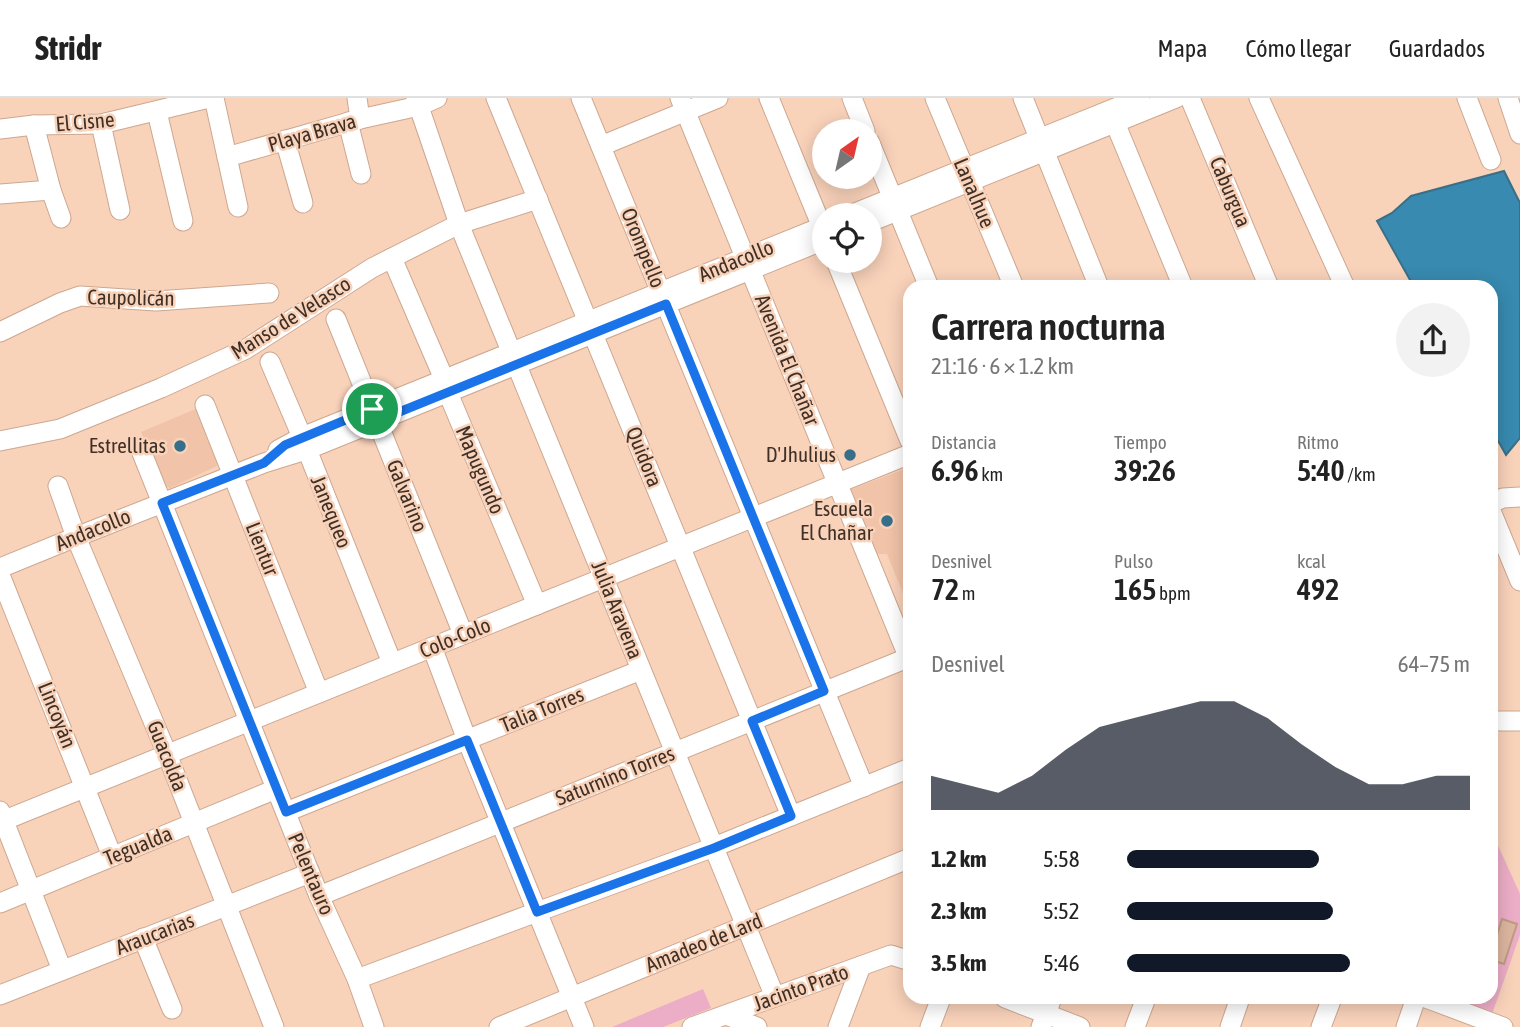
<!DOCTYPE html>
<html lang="es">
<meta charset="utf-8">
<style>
:root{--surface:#fff;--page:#f2f2f2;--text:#222;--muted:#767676;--line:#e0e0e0;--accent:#111827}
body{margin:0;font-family:"Asap Condensed",sans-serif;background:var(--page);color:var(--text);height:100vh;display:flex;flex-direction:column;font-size:26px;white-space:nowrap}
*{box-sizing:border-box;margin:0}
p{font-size:23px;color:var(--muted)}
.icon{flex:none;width:38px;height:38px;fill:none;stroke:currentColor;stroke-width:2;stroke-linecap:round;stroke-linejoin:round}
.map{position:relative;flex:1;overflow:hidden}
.panel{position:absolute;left:903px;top:182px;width:595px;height:724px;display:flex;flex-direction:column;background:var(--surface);border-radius:21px;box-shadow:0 4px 18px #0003}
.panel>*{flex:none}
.needle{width:46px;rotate:34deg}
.tools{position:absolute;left:812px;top:21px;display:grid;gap:14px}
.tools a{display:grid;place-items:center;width:70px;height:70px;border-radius:50%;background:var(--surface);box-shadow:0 4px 18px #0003;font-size:35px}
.pin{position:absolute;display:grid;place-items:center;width:60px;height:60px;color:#fff;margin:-30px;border:4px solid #fff;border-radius:50%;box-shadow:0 2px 7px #0007}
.round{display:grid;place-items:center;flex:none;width:74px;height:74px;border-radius:37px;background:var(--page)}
.head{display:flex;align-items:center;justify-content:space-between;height:119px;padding:0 28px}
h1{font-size:38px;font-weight:600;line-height:52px}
.figures{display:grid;grid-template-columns:repeat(3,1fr);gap:10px;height:119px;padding:7px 28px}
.figures div{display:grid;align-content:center}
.figures b{font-size:30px;font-weight:600}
.figures small{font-size:19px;font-weight:400}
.figures p{font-size:19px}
.chart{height:196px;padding:14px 28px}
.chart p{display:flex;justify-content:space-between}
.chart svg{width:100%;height:126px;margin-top:7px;fill:var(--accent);opacity:.7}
ul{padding:0 28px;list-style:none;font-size:23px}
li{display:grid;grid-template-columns:112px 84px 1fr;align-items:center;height:52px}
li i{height:18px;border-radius:9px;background:var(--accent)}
header{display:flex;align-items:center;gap:42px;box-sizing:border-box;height:98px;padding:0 35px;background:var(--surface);border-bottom:2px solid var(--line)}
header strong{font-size:33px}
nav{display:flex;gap:38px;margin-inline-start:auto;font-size:24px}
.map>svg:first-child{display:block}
.built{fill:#f1c3a8}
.green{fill:#ecadc7}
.water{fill:#388ab0;stroke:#3a6f87;stroke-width:2}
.building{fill:#ddb69f;stroke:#c09b84;stroke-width:2}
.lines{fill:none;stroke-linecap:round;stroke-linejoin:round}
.minor-casing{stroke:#cda790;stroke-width:21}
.minor{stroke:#fff;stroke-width:19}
.route-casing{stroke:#fff;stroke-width:14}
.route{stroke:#1a73e8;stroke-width:9}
.poi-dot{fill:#376e89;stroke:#f9d2ba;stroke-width:2.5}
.labels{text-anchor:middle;stroke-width:5;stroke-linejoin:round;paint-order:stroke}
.street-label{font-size:21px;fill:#3f3027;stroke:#f9d2ba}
.poi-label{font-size:21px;fill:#3f3027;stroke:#f9d2ba;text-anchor:end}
</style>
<header>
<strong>Stridr</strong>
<nav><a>Mapa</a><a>Cómo llegar</a><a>Guardados</a></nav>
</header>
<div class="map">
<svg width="1520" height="929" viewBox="0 0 1520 929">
<rect width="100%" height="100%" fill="#f9d2ba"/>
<g class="built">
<path d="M198,310l22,52 -3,6 -47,22 -6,-2 -23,-54z"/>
<path d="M910,369v143l-23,-56h-10l-27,-64z"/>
</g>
<g class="green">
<path d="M1491,732l29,64v41l-28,79 -11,-4 -16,-12h26z"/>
<path d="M703,891l8,19 -48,19h-51z"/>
</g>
<path class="water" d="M1504,73l16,32v235l-14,17 -15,-27v-141h-77l-37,-66 15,-8 19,-17z"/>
<path class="building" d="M1502,821l15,5 -13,40 -13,-4v-6z"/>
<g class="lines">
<g class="minor-casing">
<g id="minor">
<path d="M214,0l24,109"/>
<path d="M357,0l3,21"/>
<path d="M416,0l43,126 316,773"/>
<path d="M496,0l295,718"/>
<path d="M581,0l283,689"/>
<path d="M680,0l230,563"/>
<path d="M769,0l55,134"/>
<path d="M852,0l13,33"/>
<path d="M935,0l79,189"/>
<path d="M1023,0l76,189"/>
<path d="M1190,0l79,189"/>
<path d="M1259,0l86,189"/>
<path d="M1467,0l24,62"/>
<path d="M1508,0l12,36"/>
<path d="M157,14l26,109"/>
<path d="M1111,15l72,174"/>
<path d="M348,24l13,52"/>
<path d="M101,26l19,86"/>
<path d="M34,27l17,65 10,28"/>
<path d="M0,31l34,-4 67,-1 108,-26"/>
<path d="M285,42l18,63"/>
<path d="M870,45l59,144"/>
<path d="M601,48l117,-48"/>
<path d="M227,59l133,-38 59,-13 18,-8"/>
<path d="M0,96l51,-4"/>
<path d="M850,117l290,-117"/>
<path d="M870,124l306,-124"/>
<path d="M392,160l52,121 4,14 89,212"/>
<path d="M836,163l74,180"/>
<path d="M336,221l127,315"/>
<path d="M0,234l60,-29 20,-7 76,5 113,-8"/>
<path d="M270,264l32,75 90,226"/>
<path d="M205,307l114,288"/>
<path d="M0,343l60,-12 101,-41 85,-39 126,-81 87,-44 79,-25"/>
<path d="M140,350l179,448 38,83 17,48"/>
<path d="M278,352l24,-13 522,-211"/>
<path d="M58,388l18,51 91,217 107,273"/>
<path d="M1491,405l12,-5 17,-1"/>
<path d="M1491,413l29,70"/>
<path d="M0,470l76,-31 188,-74 42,-13 518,-210"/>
<path d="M0,477l112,281"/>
<path d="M432,549l35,93 117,287"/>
<path d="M1491,623h29"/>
<path d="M0,713l62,159"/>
<path d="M286,714l355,-142"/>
<path d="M0,724l910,-368"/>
<path d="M319,798l591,-239"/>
<path d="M0,805l276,-114"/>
<path d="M143,840l29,71"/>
<path d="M357,881l180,-67 177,-65 196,-79"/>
<path d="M0,897l310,-122"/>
<path d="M1005,900l75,29"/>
<path d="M1426,900l77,29"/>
<path d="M726,917l31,12"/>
<path d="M499,929l411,-169"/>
<path d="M692,929l199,-72 19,6"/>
<path d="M838,929l23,-61"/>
<path d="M930,929l11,-29"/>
<path d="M1041,929l11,-29"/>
<path d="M1135,929l11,-29"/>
<path d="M1230,929l10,-29"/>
<path d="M1321,929l11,-29"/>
<path d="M1406,929l10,-29"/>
</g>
</g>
<use href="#minor" class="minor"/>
</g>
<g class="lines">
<g class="route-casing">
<path id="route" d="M666,206l158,387 -72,30 39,95 -77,32 -177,64 -70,-172 -181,72 -124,-309 102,-40 21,-18 87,-36 5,12z"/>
</g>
<use href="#route" class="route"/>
</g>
<g class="poi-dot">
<circle cx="180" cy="348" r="7"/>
<circle cx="850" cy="357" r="7"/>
<circle cx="887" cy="423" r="7"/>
</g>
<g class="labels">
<g class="street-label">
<text transform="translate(85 24) rotate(-5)" y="7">El Cisne</text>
<text transform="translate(312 35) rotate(-16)" y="7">Playa Brava</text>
<text transform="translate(1230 94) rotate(67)" y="7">Caburgua</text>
<text transform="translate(974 95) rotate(67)" y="7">Lanalhue</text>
<text transform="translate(643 150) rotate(68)" y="7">Orompello</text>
<text transform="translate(736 163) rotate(-22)" y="7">Andacollo</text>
<text transform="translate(131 200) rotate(1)" y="7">Caupolicán</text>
<text transform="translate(291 220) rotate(-32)" y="7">Manso de Velasco</text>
<text transform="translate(787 262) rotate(68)" y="7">Avenida El Chañar</text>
<text transform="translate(644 359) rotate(68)" y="7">Quidora</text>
<text transform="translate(480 372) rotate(67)" y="7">Mapugundo</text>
<text transform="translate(407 398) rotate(68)" y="7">Galvarino</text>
<text transform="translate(331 414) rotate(68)" y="7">Janequeo</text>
<text transform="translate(93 432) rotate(-22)" y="7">Andacollo</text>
<text transform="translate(262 451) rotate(68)" y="7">Lientur</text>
<text transform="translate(617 512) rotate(68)" y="7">Julia Aravena</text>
<text transform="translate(455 540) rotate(-22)" y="7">Colo-Colo</text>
<text transform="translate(542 612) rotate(-22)" y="7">Talia Torres</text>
<text transform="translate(57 617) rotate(68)" y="7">Lincoyán</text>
<text transform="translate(167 658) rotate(68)" y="7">Guacolda</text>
<text transform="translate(615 678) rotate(-22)" y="7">Saturnino Torres</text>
<text transform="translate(138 748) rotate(-22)" y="7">Tegualda</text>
<text transform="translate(311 776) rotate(67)" y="7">Pelentauro</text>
<text transform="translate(155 836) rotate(-21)" y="7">Araucarias</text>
<text transform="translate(704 845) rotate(-22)" y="7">Amadeo de Lard</text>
<text transform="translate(801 890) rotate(-20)" y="7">Jacinto Prato</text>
</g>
<g class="poi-label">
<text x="166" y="355">Estrellitas</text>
<text x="836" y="364">D'Jhulius</text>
<text x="873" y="418">Escuela<tspan x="873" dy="24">El Chañar</tspan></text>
</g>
</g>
</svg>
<div class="tools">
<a><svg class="needle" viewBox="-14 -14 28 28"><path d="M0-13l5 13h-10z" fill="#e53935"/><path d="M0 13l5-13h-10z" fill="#767676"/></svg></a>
<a><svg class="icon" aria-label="locate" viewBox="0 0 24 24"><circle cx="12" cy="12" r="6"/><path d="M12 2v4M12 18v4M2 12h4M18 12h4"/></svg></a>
</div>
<div class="pin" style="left:372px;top:311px;background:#1e9e55"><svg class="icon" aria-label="arrive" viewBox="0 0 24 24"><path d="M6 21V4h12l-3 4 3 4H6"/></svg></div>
<section class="panel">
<div class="head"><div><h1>Carrera nocturna</h1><p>21:16 · 6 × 1.2 km</p></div><a class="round"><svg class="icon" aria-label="share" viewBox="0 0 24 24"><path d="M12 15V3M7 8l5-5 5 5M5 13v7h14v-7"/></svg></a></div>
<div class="figures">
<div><p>Distancia</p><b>6.96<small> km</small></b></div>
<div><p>Tiempo</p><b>39:26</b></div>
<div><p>Ritmo</p><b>5:40<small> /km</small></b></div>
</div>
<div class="figures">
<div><p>Desnivel</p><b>72<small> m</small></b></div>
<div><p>Pulso</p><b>165<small> bpm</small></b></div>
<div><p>kcal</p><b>492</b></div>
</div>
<div class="chart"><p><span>Desnivel</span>64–75 m</p>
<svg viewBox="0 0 160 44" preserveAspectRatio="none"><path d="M0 44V32L10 35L20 38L30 32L40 23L50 15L60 12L70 9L80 6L90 6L100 12L110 21L120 29L130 35L140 35L150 32L160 32V44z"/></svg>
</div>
<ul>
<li><b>1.2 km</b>5:58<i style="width:56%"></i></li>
<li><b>2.3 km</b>5:52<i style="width:60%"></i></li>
<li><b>3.5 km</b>5:46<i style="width:65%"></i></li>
</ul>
</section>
</div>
